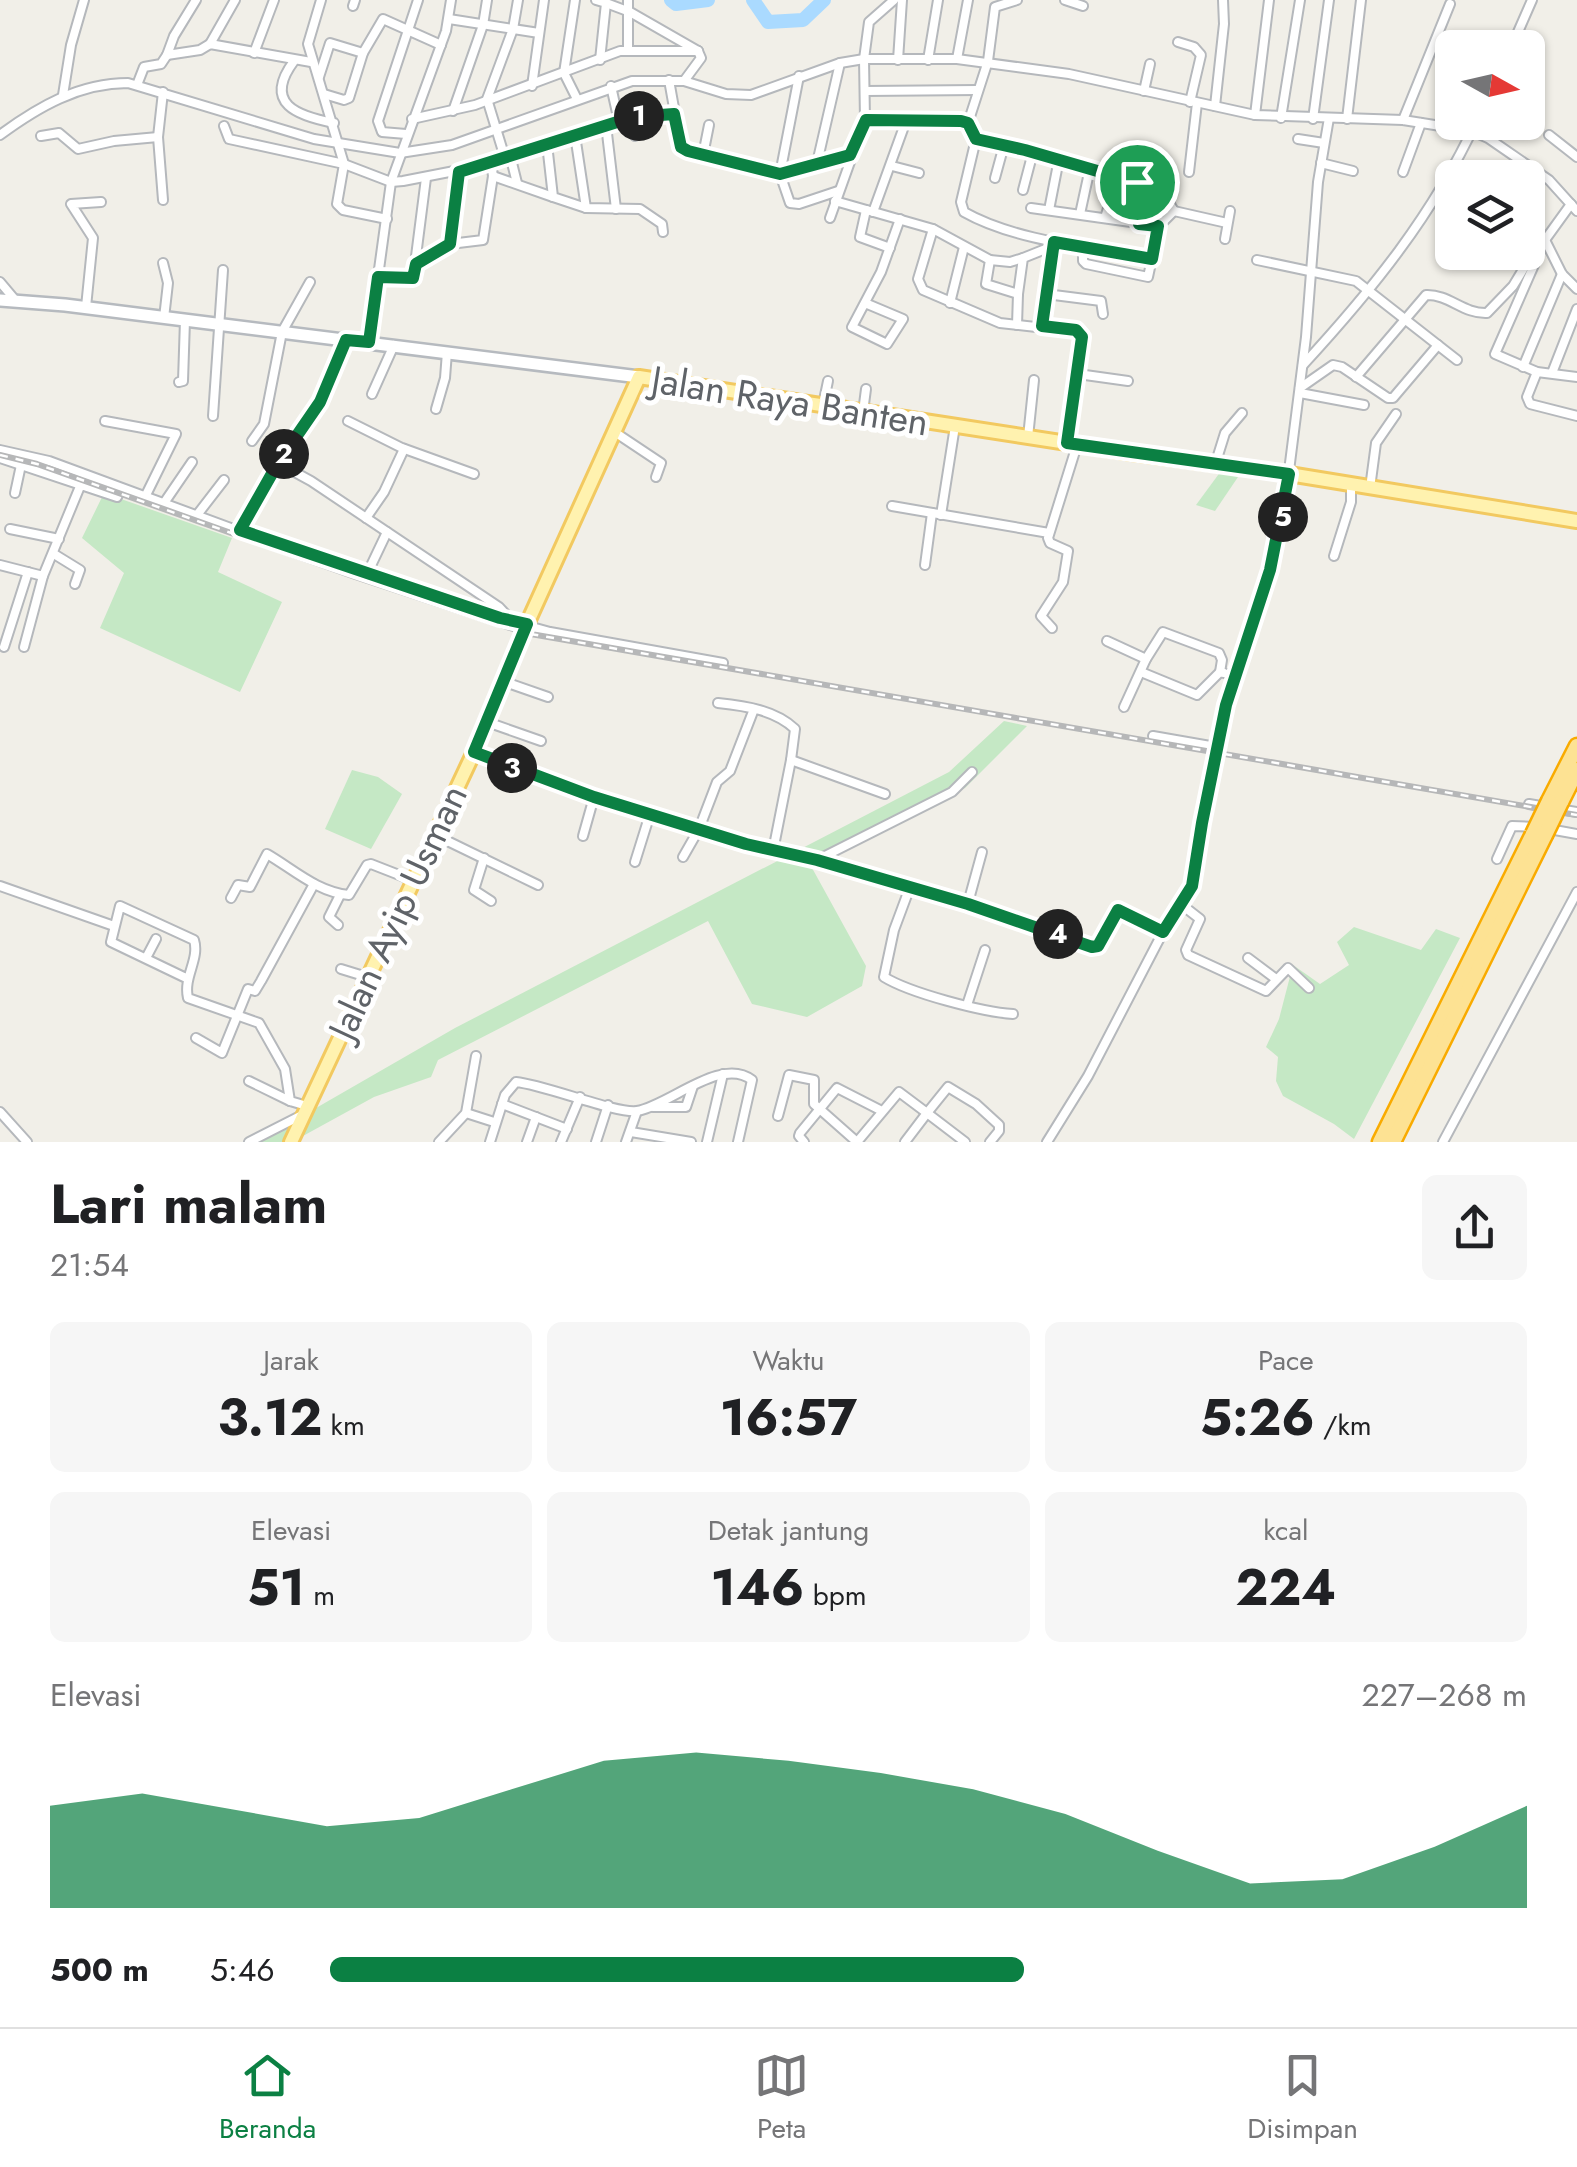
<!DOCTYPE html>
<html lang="id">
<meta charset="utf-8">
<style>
:root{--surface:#fff;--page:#f6f6f6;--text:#202124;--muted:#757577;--line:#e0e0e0;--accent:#0b8043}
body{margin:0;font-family:Jost,sans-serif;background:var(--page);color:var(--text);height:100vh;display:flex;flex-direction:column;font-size:38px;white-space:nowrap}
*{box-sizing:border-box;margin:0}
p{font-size:32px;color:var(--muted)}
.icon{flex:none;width:55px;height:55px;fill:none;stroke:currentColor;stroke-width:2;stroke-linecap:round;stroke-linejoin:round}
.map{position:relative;height:1142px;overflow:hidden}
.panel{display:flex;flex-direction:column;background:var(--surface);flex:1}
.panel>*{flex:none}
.needle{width:65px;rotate:98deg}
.controls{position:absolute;left:1435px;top:30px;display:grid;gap:20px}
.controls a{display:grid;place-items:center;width:110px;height:110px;border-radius:15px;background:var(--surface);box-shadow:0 2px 8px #0004;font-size:50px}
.pin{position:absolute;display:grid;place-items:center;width:85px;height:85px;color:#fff;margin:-42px;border:5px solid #fff;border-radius:50%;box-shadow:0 2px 10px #0007}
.km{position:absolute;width:50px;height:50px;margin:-25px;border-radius:50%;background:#222;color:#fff;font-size:28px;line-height:50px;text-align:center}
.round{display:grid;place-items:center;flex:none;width:105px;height:105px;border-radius:15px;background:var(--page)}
.head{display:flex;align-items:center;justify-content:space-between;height:170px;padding:0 50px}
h1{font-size:55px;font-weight:700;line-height:75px}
.stats{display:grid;grid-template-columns:repeat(3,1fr);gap:15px;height:170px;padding:10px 50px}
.stats div{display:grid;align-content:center;border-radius:15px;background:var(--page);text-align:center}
.stats b{font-size:50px;font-weight:700}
.stats small{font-size:28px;font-weight:400}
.stats p{font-size:28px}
.chart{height:280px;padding:20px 50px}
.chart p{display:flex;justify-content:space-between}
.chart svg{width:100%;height:180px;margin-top:10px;fill:var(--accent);opacity:.7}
ul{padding:0 50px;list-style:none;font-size:32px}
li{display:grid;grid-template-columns:160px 120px 1fr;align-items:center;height:75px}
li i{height:25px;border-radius:12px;background:var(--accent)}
.dock{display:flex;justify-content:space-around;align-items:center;height:140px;border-top:2px solid var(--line);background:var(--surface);font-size:28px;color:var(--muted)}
.dock a{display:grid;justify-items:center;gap:5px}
.dock .selected{color:var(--accent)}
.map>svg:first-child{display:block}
.green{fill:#c5e8c5}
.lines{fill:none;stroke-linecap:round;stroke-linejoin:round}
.river{stroke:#aadaff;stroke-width:14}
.street-casing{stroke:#b5b8bc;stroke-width:12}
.secondary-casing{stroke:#b6babf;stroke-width:16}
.primary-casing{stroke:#f2c960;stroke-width:18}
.highway-casing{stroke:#f9ab00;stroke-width:19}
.street{stroke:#fff;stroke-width:8}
.secondary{stroke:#fff;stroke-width:11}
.primary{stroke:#fff2af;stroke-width:12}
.highway{stroke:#fde293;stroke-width:14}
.rail-casing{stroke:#b6b7b8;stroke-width:6}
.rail{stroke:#fff;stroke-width:2.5;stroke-dasharray:8;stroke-linecap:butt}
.highway-bridge-casing{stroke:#f9ab00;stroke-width:19;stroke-linecap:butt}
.highway-bridge{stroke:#fde293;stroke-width:14}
.route-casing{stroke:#fff;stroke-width:20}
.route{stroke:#0b8043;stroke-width:12}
.labels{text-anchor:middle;stroke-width:10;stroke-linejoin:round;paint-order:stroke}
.street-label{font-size:38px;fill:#5f6368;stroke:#fff}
</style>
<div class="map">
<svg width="1577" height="1142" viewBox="0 0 1577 1142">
<rect width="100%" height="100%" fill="#f1efe8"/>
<g class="green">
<path d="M1221,471l17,6 -23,34 -19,-6z"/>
<path d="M104,493l128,45 -14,34 64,30 -42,90 -140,-64 24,-55 -42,-35z"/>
<path d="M1004,721l23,5 -62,62 -132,67 -17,-3 -10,5 60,109 -4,20 -55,31 -55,-13 -44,-83 -270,139 -7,17 -57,20 -82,45h-35l198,-114 494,-256z"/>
<path d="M352,770l26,7 24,17 -31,55 -46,-20z"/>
<path d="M1354,927l67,23 15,-21 24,9 -106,201 -20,-15 -51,-28 -7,-15 2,-24 -12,-10 13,-28 14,-54 27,19 29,-19 -12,-23z"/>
</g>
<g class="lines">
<g class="river">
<path d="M671,0l5,4 32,-4"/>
<path d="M753,0l15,22 35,-2 21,-20"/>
</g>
<g class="street-casing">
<g id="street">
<path d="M196,0l-22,36 -7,19 33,-5 10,-6 101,18"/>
<path d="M321,0l-13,44 36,120 -7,40 6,6 44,9"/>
<path d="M575,0l-11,73 13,26"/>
<path d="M596,0l10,3 -6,57"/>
<path d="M1065,0l18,6"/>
<path d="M606,3l24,9 68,39"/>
<path d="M353,6l2,-6"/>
<path d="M449,19l90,14"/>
<path d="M1178,42l16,5 7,8 -11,47"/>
<path d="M210,44l25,-44"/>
<path d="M1511,48l21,-48"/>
<path d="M628,50v-50"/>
<path d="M254,53l20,-53"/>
<path d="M957,59l11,-59"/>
<path d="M898,60l4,-60"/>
<path d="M928,60l10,-60"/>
<path d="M294,61c-32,43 4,55 40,62"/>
<path d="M319,77l11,-34 33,10"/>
<path d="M669,80l12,67 99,27 19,-98"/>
<path d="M684,81l42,13 25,1 89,-32 24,-4h93l112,15 186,41 148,5 69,11 16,7 61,42 28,31"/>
<path d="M137,85l7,-18 17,-3 6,-9"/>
<path d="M532,86l12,-86"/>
<path d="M611,86l8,36"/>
<path d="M865,91l113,-1"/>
<path d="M1144,91l6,-27"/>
<path d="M324,94l20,6 5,-2 14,-45 20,-34 58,26"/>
<path d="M63,95l8,-50 13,-45"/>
<path d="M1215,106l9,-82 -1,-24"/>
<path d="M453,111l30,-86 4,-25"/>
<path d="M1255,115l14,-115"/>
<path d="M633,117l2,19"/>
<path d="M1281,118l19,-118"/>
<path d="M412,119l63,-14 145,-54h78"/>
<path d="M1313,119l16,-119"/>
<path d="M1347,119l14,-119"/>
<path d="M865,120l41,1"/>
<path d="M1403,120l47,-116"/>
<path d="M968,123l20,-62 7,-54 22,-7"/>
<path d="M606,125l10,84"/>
<path d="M224,126l5,13 115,25 47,18 12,-1 77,-15 153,-49 41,-3"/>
<path d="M406,134l-24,-2 -4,-11 40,-121"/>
<path d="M0,135c38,-28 79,-52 128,-52l186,56 86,14 52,-8 180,-64h52l17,-23 -3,-7"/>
<path d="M575,135l11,73"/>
<path d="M1549,135l28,22"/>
<path d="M41,136l18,-3 19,16 36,-8 44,-4"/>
<path d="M976,139l173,47 15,8 10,17 -15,15 -128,-18"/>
<path d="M1298,139l26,4"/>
<path d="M547,144l6,53 33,11 54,1 22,15 1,8"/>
<path d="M510,155l7,28"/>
<path d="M703,155l6,-30"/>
<path d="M505,158l-18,-59 26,-70 5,-29"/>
<path d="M817,163l23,-100"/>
<path d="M1321,163l32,8"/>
<path d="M892,166l27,7"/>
<path d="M1189,172l8,-69"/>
<path d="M1403,172l18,-49"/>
<path d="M493,176l60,21"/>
<path d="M426,178l-11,86 35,-20 33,-4 10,-64 -2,-13"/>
<path d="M995,178l9,-33"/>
<path d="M1023,190l10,-38"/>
<path d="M838,191l-39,13 -9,-1 -10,-29 70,-19"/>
<path d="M163,200l-5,-63 5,-45"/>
<path d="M835,201l98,28 57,31 -4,24 32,10 -1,31"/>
<path d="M1571,204l-26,36 -50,114 42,18 40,5"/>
<path d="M866,210l-6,27 30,11"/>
<path d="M1049,210l10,-51"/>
<path d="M1174,211l53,12"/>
<path d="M873,212l33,-91h55l7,2 8,16 -15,63 3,10c51,29 130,36 188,47"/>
<path d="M1080,214l10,-46"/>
<path d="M830,218l35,-98 -1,-61 5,-37 25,-22"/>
<path d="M1105,218l13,-42"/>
<path d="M1139,223l10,-37"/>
<path d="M933,229l-15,50 5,11 77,33 80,9 -13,111"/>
<path d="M1225,239l5,-28"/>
<path d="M1545,240l17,34 15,15"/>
<path d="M450,244l9,-72"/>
<path d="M1083,247v14l3,3 62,13 11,-51"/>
<path d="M990,260l20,2 13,-4"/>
<path d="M1257,260l99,21 101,79"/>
<path d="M163,263l5,20 -4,35"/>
<path d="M377,277l36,1 2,-14"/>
<path d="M0,282l16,19"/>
<path d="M1018,294l5,-36 30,-12"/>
<path d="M1046,294l55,7 2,13"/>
<path d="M865,303l38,16 -16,25 -35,-17 29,-55 19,-53"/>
<path d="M950,303l14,-56"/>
<path d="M86,307l7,-69 -22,-34 30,-2"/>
<path d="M1042,326l12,-84"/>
<path d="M369,342l22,-160 55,-151 5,-31"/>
<path d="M1303,365c69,-75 130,-150 173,-243"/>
<path d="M1523,367l39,-93"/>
<path d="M1537,372l-10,25 3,7 47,12"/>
<path d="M1552,373l25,-64"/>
<path d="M1078,374l50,7"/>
<path d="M1356,377l70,-82c23,-1 37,19 61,18l26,-27 20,-33 7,-2"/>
<path d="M179,382l4,-1 2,-61"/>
<path d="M1300,388l33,-23 9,2 46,31h5l45,-53"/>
<path d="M1300,393l64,12"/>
<path d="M372,394l22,-49"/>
<path d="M823,405l5,-24"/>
<path d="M436,409l9,-31 2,-26"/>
<path d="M863,412l3,-23"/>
<path d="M213,416l10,-146"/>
<path d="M105,421l71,13 -31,63"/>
<path d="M348,421l54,27 72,26"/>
<path d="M616,433l45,30 -5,14"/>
<path d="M1028,437l6,-57"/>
<path d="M252,441l12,-17 18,-92 28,-50"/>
<path d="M0,450l49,11 217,80 233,77 51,14 173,31"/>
<path d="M0,458l117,39 4,-8"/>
<path d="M278,463l33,18 188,126 13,14"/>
<path d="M1215,465l10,-32 17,-20"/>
<path d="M1370,488l6,-45 20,-29"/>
<path d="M15,493l6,-28"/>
<path d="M164,503l28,-41"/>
<path d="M892,506l157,27"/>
<path d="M197,515l27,-35"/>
<path d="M941,515l14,-89"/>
<path d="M366,518l18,-26 20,-43"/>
<path d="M10,529l49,10"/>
<path d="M240,531l38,-68 41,-61 27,-62"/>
<path d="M54,554l26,16 -5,14"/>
<path d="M1334,556l17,-54v-18"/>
<path d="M0,565l43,11 38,-92"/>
<path d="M925,565l7,-52"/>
<path d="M367,574l20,-42"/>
<path d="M1052,628l-11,-12 22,-34 5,-31 -18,-8 -2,-5 29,-93"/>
<path d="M1107,641l39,18"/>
<path d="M4,647l24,-75"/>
<path d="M24,647l19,-71"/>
<path d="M1141,672l56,23 23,-23 4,1"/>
<path d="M505,682l43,15"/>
<path d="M718,703c28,3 57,7 77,26l-4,31"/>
<path d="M1124,707l22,-48 17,-27 56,21 3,7 -2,12"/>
<path d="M487,722l54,19"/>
<path d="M1153,736l63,11"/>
<path d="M474,752l120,45 151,48 72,15 151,43 124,44 6,-1 20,-36 45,22"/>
<path d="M1529,804l48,8"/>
<path d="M1549,829l28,5"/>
<path d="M433,834l105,51"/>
<path d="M583,836l11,-39"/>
<path d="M773,851l18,-91 94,34"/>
<path d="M683,857l16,-28 18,-47 13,-11 24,-62"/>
<path d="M484,858l-10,32 17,11"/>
<path d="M1497,859l15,-33 23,1"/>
<path d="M817,860l135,-68 20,-20"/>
<path d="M635,862l15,-48"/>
<path d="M0,886l114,40"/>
<path d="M910,887l-16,43 -10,47c26,16 98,35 129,37"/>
<path d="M231,898l7,-13 12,2 17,-33c26,15 50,38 82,41l18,-30 4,-1 41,16"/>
<path d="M968,903l14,-51"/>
<path d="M1182,905l18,14 -14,31 2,5 78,36 22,-23 21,20"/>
<path d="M338,925l-9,-8 11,-22"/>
<path d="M146,958l10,-19"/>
<path d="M1248,958l28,21"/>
<path d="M341,969l26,8"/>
<path d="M186,978l-75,-36 9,-36 74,34c6,19 -11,37 -6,58l71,25 26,46 5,32 17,5"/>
<path d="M967,1005l18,-55"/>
<path d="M196,1038l26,15 26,-64 7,2 6,-10 53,-97"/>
<path d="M249,1081l41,20"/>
<path d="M502,1104l65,25"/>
<path d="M653,1107h33l7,-21"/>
<path d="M0,1112l27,30"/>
<path d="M466,1113l28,9"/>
<path d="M778,1116l11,-41 25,5v24l43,38"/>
<path d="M631,1132l60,10"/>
<path d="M249,1142l53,-27"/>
<path d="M439,1142l27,-29 10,-57"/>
<path d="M490,1142l15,-47 11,-13c30,3 100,32 121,29 33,-6 84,-55 115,-31l-14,62"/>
<path d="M527,1142l9,-25"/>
<path d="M561,1142l19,-45"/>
<path d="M596,1142l12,-37"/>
<path d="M626,1142l11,-31"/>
<path d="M707,1142l16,-68"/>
<path d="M804,1142l-5,-6 1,-3 37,-45 45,23"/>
<path d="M857,1142l42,-50 28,21 21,-26 28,17 23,21v6l-9,11"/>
<path d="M905,1142l22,-29 38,29"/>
<path d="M1047,1142l41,-66 75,-144 29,-46 10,-63 24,-118 44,-135 13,-52 23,-181 12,-155 11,-64"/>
<path d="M1443,1142l134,-250"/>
</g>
</g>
<g class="secondary-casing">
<path id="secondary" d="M0,300l65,5 574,72"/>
</g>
<g class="primary-casing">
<path id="primary" d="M291,1142l183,-390 53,-128 112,-247 493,76 157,21 288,47"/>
</g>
<g class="highway-casing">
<g id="highway">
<path d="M1549,801l28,-55"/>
<path d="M1561,802l16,-32"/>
<path d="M1380,1142l153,-308"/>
<path d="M1393,1142l152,-307"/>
</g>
</g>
<use href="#street" class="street"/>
<use href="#secondary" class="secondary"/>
<use href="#primary" class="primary"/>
<use href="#highway" class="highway"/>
<g class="rail-casing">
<path id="rail" d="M0,455l37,9 318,113 170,56 1052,182"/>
</g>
<use href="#rail" class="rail"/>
<g class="highway-bridge-casing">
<g id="highway-bridge">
<path d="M1533,834l16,-33"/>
<path d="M1545,835l16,-33"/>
</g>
</g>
<use href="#highway-bridge" class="highway-bridge"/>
</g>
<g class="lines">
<g class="route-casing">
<path id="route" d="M674,114l7,33 7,4 92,23 70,-19 16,-35 95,1 7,2 8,16 49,11 124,36 -10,38 19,2 -6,33 -98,-17 -12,84 34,4 6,7 -15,106 222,31 -19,96 -44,135 -24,118 -10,63 -29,46 -45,-22 -20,36 -6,1 -124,-43 -151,-44 -71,-16 -152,-47 -120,-45 53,-128 -27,-6 -260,-88 38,-67 42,-61 26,-62 23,2 9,-65 35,1 3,-14 34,-20 9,-72 174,-55z"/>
</g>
<use href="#route" class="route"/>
</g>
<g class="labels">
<g class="street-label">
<text transform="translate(790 401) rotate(9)" y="13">Jalan Raya Banten</text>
<text transform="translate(398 912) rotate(-65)" y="13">Jalan Ayip Usman</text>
</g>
</g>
</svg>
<div class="controls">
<a><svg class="needle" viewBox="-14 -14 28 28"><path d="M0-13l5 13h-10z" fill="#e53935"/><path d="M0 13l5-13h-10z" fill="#757577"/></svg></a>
<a><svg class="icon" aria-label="layers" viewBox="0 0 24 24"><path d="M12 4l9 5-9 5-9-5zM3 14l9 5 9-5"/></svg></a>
</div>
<div class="pin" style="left:1137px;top:182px;background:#1e9e55"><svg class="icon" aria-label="arrive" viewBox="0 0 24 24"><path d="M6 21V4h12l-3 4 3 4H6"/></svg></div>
<b class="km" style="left:639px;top:116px">1</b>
<b class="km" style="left:284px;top:454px">2</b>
<b class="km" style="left:512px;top:768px">3</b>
<b class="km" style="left:1058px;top:934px">4</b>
<b class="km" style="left:1283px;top:517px">5</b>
</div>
<section class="panel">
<div class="head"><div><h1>Lari malam</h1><p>21:54</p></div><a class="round"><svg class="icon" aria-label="share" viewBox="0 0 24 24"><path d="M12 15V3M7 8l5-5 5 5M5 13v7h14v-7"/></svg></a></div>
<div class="stats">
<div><p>Jarak</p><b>3.12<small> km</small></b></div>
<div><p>Waktu</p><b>16:57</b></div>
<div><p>Pace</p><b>5:26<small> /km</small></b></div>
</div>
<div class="stats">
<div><p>Elevasi</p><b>51<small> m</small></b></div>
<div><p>Detak jantung</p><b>146<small> bpm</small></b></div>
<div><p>kcal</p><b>224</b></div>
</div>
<div class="chart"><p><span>Elevasi</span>227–268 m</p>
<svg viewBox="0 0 160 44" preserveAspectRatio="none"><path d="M0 44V19L10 16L20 20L30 24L40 22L50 15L60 8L70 6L80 8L90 11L100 15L110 21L120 30L130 38L140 37L150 29L160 19V44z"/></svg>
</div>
<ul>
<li><b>500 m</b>5:46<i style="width:58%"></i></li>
</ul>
</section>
<nav class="dock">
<a class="selected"><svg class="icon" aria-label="home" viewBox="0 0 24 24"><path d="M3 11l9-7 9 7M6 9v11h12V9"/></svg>Beranda</a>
<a><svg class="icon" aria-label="map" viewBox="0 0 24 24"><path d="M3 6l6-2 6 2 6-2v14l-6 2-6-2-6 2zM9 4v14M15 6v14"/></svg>Peta</a>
<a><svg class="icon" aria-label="saved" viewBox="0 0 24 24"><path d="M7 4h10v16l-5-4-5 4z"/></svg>Disimpan</a>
</nav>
